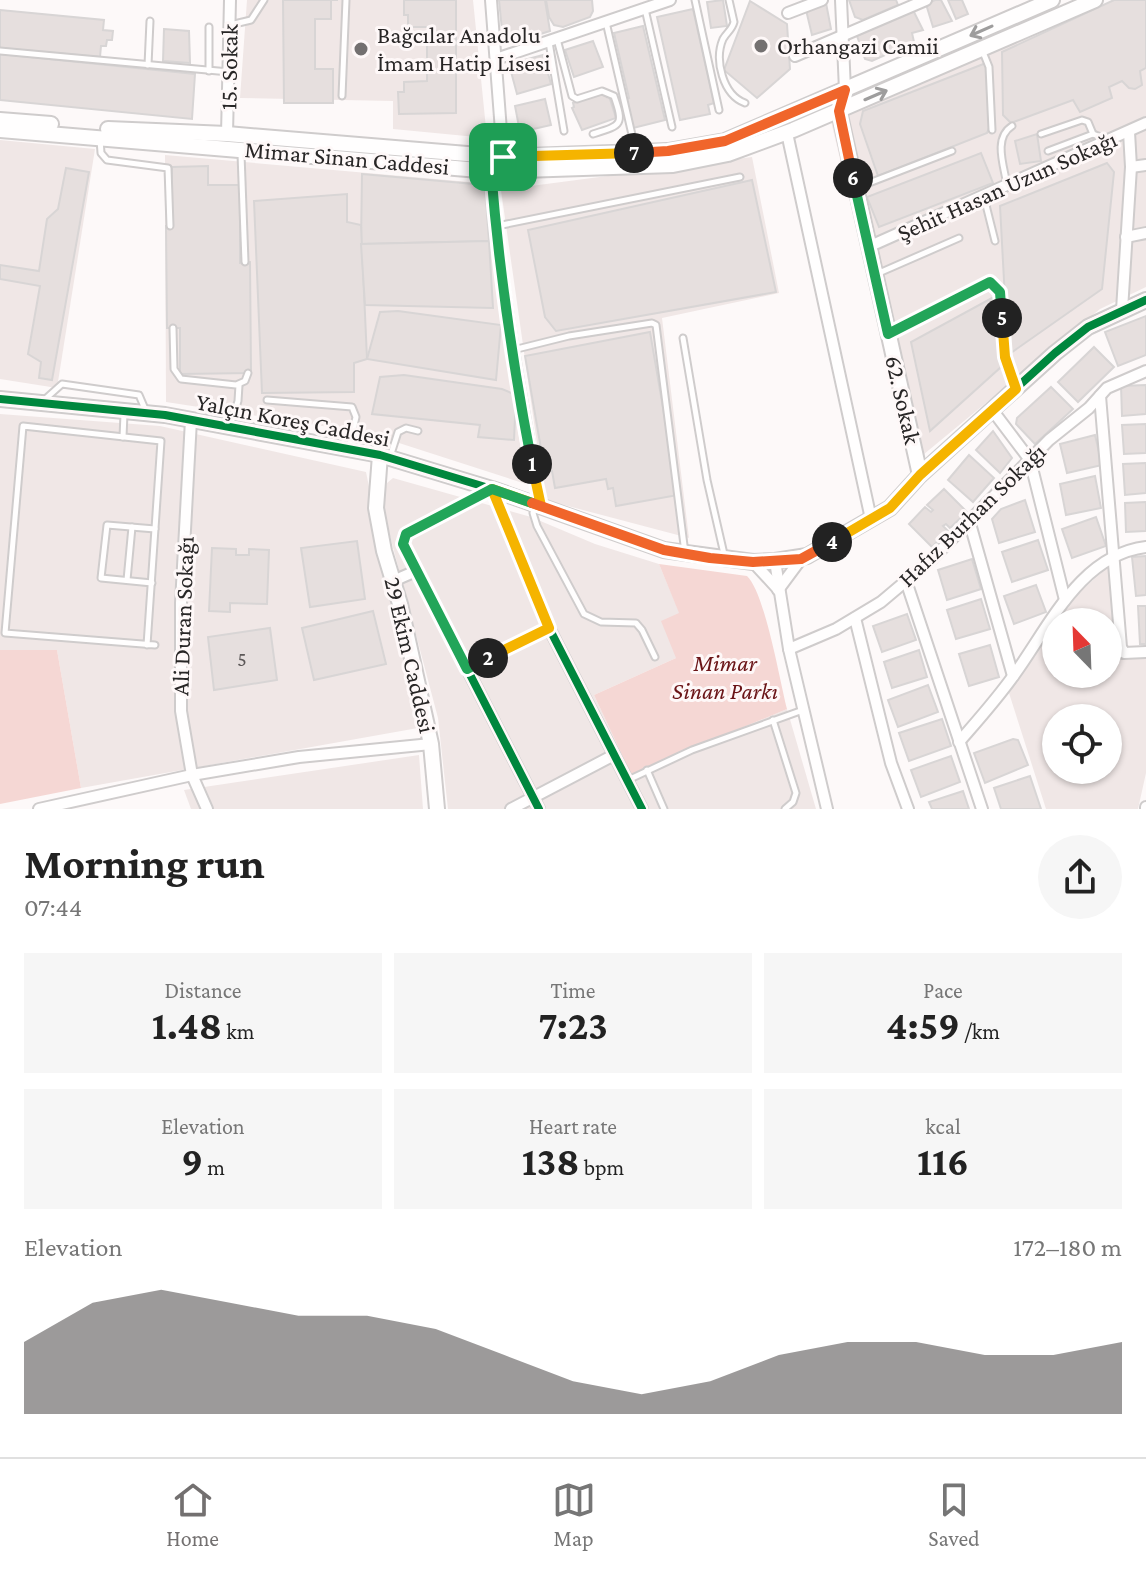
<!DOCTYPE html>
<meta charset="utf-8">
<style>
:root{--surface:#fff;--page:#f6f6f6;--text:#222;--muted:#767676;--line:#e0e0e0;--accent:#737070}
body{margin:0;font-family:"Crimson Pro",serif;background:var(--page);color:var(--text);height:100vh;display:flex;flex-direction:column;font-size:30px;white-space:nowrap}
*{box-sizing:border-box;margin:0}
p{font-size:26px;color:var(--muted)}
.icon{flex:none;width:44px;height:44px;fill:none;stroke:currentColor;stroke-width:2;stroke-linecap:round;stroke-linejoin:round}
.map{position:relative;height:809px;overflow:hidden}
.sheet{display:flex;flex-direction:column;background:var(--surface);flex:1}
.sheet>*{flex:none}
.needle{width:52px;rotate:337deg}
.buttons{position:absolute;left:1042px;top:608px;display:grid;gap:16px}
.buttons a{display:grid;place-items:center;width:80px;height:80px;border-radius:50%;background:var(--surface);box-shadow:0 2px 6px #0004;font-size:40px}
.pin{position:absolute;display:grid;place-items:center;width:68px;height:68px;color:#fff;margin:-34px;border-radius:16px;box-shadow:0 4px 12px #0006}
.km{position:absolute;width:40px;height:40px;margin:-20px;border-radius:50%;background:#222;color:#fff;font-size:22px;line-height:40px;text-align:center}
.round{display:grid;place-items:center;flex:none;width:84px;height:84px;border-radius:42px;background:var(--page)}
.headline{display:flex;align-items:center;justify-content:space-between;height:136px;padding:0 24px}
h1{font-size:44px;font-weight:700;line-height:60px}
.figures{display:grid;grid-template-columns:repeat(3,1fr);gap:12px;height:136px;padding:8px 24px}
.figures div{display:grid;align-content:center;border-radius:0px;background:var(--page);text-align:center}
.figures b{font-size:40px;font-weight:700}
.figures small{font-size:22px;font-weight:400}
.figures p{font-size:22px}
.chart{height:224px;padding:16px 24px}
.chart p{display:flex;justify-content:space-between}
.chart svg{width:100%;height:144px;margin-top:8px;fill:var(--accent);opacity:.7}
.dock{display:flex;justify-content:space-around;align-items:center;height:112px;border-top:2px solid var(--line);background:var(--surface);font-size:22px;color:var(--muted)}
.dock a{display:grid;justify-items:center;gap:4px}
.dock .current{color:var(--accent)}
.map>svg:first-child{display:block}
.built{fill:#f0e7e6;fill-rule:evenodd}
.green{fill:#f5d7d4}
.building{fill:#e6dfde;stroke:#d8d5d5;stroke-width:2}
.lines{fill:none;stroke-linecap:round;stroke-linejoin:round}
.lane-casing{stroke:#cfcccc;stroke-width:9}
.street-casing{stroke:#cfcccc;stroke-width:14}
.secondary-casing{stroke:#cfcccc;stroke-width:18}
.lane{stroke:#fffefe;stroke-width:5}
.street{stroke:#fffefe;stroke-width:10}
.secondary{stroke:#fffefe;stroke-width:14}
.cycleway-casing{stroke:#fef8f8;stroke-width:13}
.cycleway{stroke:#00873e;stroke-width:8}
.oneway{stroke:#9e9d9d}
.split-1-casing{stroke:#fff;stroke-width:16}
.split-2-casing{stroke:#fff;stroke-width:16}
.split-3-casing{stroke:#fff;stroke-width:16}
.split-4-casing{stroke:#fff;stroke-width:16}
.split-5-casing{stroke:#fff;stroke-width:16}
.split-6-casing{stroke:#fff;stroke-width:16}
.split-7-casing{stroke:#fff;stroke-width:16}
.split-8-casing{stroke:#fff;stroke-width:16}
.split-1{stroke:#22a559;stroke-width:10}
.split-2{stroke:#f5b400;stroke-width:10}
.split-3{stroke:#22a559;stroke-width:10}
.split-4{stroke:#f0652b;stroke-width:10}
.split-5{stroke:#f5b400;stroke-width:10}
.split-6{stroke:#22a559;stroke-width:10}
.split-7{stroke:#f0652b;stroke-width:10}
.split-8{stroke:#f5b400;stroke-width:10}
.poi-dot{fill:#737070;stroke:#fef8f8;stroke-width:3}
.labels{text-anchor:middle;stroke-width:6;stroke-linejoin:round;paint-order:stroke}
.number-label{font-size:20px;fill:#5c5858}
.poi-label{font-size:24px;fill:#282626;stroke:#fef8f8;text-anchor:start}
.street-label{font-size:24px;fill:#282626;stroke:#fef8f8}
.park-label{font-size:24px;font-style:italic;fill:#6a1417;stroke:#fef8f8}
</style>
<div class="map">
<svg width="1146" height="809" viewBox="0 0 1146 809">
<rect width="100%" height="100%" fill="#fdf9f9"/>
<g class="built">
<path d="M247,0h226l14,138 -94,-9v-28l-153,-3z"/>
<path d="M1119,0h27v287l-46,22 -188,155 -81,-343z"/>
<path d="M0,140l95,9 -38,239 -57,-9z"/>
<path d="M165,155l316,28 45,301 -158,-51 -202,-31z"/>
<path d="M752,157l27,136 -117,25 27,220 -144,-38 -44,-310z"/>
<path d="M0,414l160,12 206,46 52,256 -337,60 -24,-138h-57z"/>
<path d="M393,478l138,39 64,27 64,20 21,50 -4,44 -82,37 37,78 156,-64 29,100h-368l-10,-91 -53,-201 -2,-21 4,-13z"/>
<path d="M1109,566l6,64 6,29 25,-1v115l-8,36h-92l-37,-116 47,-70v51h52v-52h-51l17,-25zM1056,718h52v52h-52z"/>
<path d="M419,755l4,54h-232l-7,-19z"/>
</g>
<g class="green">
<path d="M659,564l88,12c18,17 33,106 40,133l-156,65 -37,-79 82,-37 -15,-37 18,-8z"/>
<path d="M0,650h57l24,138 -81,16z"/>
</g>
<g class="building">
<path d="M283,0h55h-7v19h-16v50h18v34h-49z"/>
<path d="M404,0h52v113l-57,1 -1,-22h6v-10l23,-1v-43h5v-11h-24v-12h-4z"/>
<path d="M499,0h46l5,31 -38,12 -9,-3z"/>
<path d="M546,0h46l1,11 -3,6 -27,10 -9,-2 -5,-8z"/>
<path d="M723,0l4,26 -16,2 -4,-26z"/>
<path d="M849,0h47l2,5 -35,15 -8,-3z"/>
<path d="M935,0h6l11,21 -19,6 -7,-23z"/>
<path d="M948,0h14l6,14 -12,5z"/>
<path d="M1114,0h32v68l-6,3 2,14 -7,4 -6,-1 -7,-7 -13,6 3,11 -32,14 -7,-12 -62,23 -8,-8 -1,-63z"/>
<path d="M750,1l37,23 3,45 -33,29 -33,-28z"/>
<path d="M826,3l5,26 -19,6 -6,-25z"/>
<path d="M912,8l11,22 -11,3 2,9 -42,19 -7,-2 -9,-26z"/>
<path d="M693,9l21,94 -6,2 2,9 -30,6 -23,-103z"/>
<path d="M0,10l104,10 -1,10 10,1 -1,9h-5l-1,6h-5l-1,11 -100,-9z"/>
<path d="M643,26l22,94 -32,8 -7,-29 3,-1 -15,-65z"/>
<path d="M164,29l25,2 1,32 -27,-2z"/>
<path d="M593,41l10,26 -29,10 -9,-27z"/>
<path d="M0,54l195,20 -3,45 -192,-19z"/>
<path d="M543,55l8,29 -34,10 -8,-30z"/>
<path d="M986,63l4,63 -3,7 -109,43 -18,-52 3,-13z"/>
<path d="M605,92l2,5 2,-1 7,22 -34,12 -10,-22 2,-1 -1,-4z"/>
<path d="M545,99l6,26 -31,7 -5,-26z"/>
<path d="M1037,134l4,27 -21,3 -5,-23z"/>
<path d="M981,153l12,30 -114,44 -12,-30z"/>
<path d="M1107,163l7,9 -12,117 -94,66 -8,-149z"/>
<path d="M208,166v19h32v78l10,-1 1,111 -71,1v-46h-13l-1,-102h6v-59z"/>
<path d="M66,168l23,4 -37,208 -13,-2 2,-16 -13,-8 12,-68 -40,-7v-14l39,6 8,-52 11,-10z"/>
<path d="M362,174l123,11 4,56 -128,3z"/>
<path d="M752,180l24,112 -220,39 -11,-14 -17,-87z"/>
<path d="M347,194v28l14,3 6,134 -13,4v29l-92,1 -8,-192z"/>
<path d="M489,241l4,67 -128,-3 -4,-61z"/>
<path d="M992,298l4,3 5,66 -71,64 -19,-89z"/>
<path d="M398,311l103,14 -5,55 -129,-21 13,-47z"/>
<path d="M1146,316v39l-28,11 -13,-34z"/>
<path d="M650,332l28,163 -62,11 -3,-18 -5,1 -2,-10 -51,9 -3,-17 -7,1 -20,-116z"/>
<path d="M1094,347l20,20 -36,35 -20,-20z"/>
<path d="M404,375l98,14 14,6 -2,45 -36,-3 2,-12 -108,-11 8,-37z"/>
<path d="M1146,385v29l-24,2 -1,-30z"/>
<path d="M1051,387l22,22 -38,35 -19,-20 1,-6z"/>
<path d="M1146,424v29l-22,1 -2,-29z"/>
<path d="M993,431l19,27 -12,15 -24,-23z"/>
<path d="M1095,435l7,30 -35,8 -7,-29z"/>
<path d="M969,455l25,23 -21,24 -25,-22z"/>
<path d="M1146,463v30l-21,2 -2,-31z"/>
<path d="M1095,476l6,32 -35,7 -6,-31z"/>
<path d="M944,489l23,23 -17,16 -4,-4 -3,2 5,5 -16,16 -23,-23 16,-17 6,5 2,-2 -6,-5z"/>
<path d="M1025,500l10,32 -36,11 -7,-24 9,-10z"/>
<path d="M1146,502v29l-20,1 -1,-29z"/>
<path d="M1096,517l10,29 -34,12 -10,-29z"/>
<path d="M1038,540l10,30 -36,12 -10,-30z"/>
<path d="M357,541l8,58 -55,8 -9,-59z"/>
<path d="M212,548l24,1v6h13v-6l20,1 -2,54 -37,-1v9l-21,-1z"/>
<path d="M1146,556v39l-10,1 -4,-39z"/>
<path d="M972,559l9,30 -34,11 -9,-30z"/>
<path d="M1036,585l10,27 -32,12 -10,-28z"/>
<path d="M981,599l9,30 -34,10 -9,-29z"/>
<path d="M1138,606h8v38h-6z"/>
<path d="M373,611l13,53 -72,16 -12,-52z"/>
<path d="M907,614l9,26 -34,12 -9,-26z"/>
<path d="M270,628l7,52 -63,10 -6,-53z"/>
<path d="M990,645l9,32 -30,9 -10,-32z"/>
<path d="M919,650l8,27 -35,11 -8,-26z"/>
<path d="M928,685l10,27 -40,15 -10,-27z"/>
<path d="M942,719l9,27 -42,15 -10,-28z"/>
<path d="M1013,739l5,1 10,25 -43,18 -11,-30z"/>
<path d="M951,756l9,26 -39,15 -10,-27z"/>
<path d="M1030,776l11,33h-40l-7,-21z"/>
<path d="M963,791l6,18h-37l-3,-7z"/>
</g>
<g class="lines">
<g class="lane-casing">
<g id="lane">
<path d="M695,0l24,110"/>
<path d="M729,0l5,22c-2,8 -7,10 -11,17 -9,21 0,56 22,64"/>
<path d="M645,9l27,118"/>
<path d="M606,22l30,130"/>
<path d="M230,25l21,-5 13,-20"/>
<path d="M557,39l15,57 5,3 25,-8 12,5c10,29 8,29 -21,38"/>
<path d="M549,42l15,89"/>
<path d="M0,51l229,21"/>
<path d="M983,52l6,15 3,63"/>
<path d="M148,65l2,-44"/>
<path d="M209,71v-44"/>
<path d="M342,96l4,-96"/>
<path d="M1041,134l41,-14 6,2 5,12"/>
<path d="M100,139l1,14 6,7 61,8 2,58"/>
<path d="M1048,151l45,-17 15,6"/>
<path d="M241,154l4,108"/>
<path d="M1007,185c-3,-19 -14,-47 5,-59"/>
<path d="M856,188l96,-37"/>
<path d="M984,197l11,44"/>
<path d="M497,226l243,-49"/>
<path d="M879,273l80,-35"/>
<path d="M173,328l1,41 7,10 55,6 9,-4 3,-8"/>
<path d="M892,331l98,-49 10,10 5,65 11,31"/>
<path d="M683,338l24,142 17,74"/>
<path d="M513,350l56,-14 83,-13 4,2 29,228"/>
<path d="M267,400l85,7 4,10 -7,31"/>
<path d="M43,401l19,-17 77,11 6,14"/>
<path d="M230,426l8,-25 1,-16"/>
<path d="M123,437l1,-23"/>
<path d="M390,457l8,-25 8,-4 12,3"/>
<path d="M534,505l-1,8 4,13 47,88 17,8 35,1 6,7 13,27"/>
<path d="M127,580l5,-53"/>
<path d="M152,583l-51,-5 6,-53 48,4"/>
<path d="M147,645l14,-204 -138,-15 -18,207 150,12"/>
<path d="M773,720l23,73 -3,9 -8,7"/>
<path d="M647,770l17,39"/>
<path d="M628,780l64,-30 111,-40"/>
</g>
</g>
<g class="street-casing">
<g id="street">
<path d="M491,0l12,157 -12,14c9,113 28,224 50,335"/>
<path d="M841,0l4,90"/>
<path d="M788,13l34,-13"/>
<path d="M795,56l131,-56"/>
<path d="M496,59l174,-59"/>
<path d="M787,133l84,386"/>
<path d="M227,134l3,-134"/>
<path d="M1131,167l15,-2"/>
<path d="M1126,237l20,-4"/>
<path d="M868,247l278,-124"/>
<path d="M1122,310l9,-143 -2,-35"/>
<path d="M1100,396l21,251 3,6 22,-1"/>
<path d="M993,411l37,49 35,140"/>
<path d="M191,420l-10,183v108l11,64 15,34"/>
<path d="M969,520l44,156"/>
<path d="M775,561l14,88 38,160"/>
<path d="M753,562l24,26"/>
<path d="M393,581l23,-10"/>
<path d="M906,581l76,228"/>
<path d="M778,590l23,-31"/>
<path d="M855,618l36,145 17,46"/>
<path d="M789,649l47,-20 45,-27 51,-43 117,-119 40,-32 18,-20 39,-17"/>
<path d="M467,669l82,-41"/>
<path d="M959,742c19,-22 38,-43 55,-67 35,-48 66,-120 132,-128"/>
<path d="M39,809l153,-34 107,-18 132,-13"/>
<path d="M511,809l103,-54"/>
<path d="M539,809l-136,-265 3,-10 86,-45 57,139 93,181"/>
<path d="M1146,809v-2"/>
</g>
</g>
<g class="secondary-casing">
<g id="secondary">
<path d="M842,102l-3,9 81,364"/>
<path d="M0,120l51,4"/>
<path d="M108,129l119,5 276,23 165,-6 57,-10 327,-141"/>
<path d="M0,130l491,41 182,-6 55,-11 65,-24 302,-130"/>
<path d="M0,399l165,16 215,40 112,34 172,61 89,12 22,-1 32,-5 83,-48 30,-33 135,-122 33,-26 58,-27"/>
<path d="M380,455l-4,53 8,43 16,53 31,140 6,65"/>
</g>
</g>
<use href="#lane" class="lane"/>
<use href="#street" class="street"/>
<use href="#secondary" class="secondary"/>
<g class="cycleway-casing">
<g id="cycleway">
<path d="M0,399l165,16 215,40 112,34 172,61 89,12 22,-1 32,-5 83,-48 30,-33 135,-122 33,-26 58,-27"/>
<path d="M539,809l-136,-265 3,-10 86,-45 57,139 93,181"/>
</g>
</g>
<use href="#cycleway" class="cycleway"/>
</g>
<defs><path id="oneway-shaft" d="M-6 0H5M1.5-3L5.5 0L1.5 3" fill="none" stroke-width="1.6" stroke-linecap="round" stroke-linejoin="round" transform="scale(2)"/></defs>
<g class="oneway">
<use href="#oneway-shaft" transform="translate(981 31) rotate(156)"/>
<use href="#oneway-shaft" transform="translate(876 95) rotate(-23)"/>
</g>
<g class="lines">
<g class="split-1-casing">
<path id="split-1" d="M503,157l-12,14c8,98 22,196 41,293"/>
</g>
<g class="split-2-casing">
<path id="split-2" d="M488,658l61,-30 -57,-139 49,17 -9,-42"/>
</g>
<g class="split-3-casing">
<path id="split-3" d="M488,658l-21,11 -64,-125 3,-10 86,-45 40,14"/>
</g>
<g class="split-4-casing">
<path id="split-4" d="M532,503l132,47 46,8 43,4 48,-3 31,-17"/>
</g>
<g class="split-5-casing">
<path id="split-5" d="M832,542l58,-34 30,-33 96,-86 -11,-32 -3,-39"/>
</g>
<g class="split-6-casing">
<path id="split-6" d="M853,178l35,156 102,-52 10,10 2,26"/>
</g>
<g class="split-7-casing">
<path id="split-7" d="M634,153l34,-2 57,-10 120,-51 -6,21 14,67"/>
</g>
<g class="split-8-casing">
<path id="split-8" d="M503,157l131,-4"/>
</g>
<use href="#split-1" class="split-1"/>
<use href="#split-2" class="split-2"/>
<use href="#split-3" class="split-3"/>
<use href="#split-4" class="split-4"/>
<use href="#split-5" class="split-5"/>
<use href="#split-6" class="split-6"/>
<use href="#split-7" class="split-7"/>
<use href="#split-8" class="split-8"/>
</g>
<g class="poi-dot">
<circle cx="761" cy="46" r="8"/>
<circle cx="361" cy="49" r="8"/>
</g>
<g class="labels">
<g class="number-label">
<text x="242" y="666">5</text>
</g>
<g class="poi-label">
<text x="377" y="43">Bağcılar Anadolu<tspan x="377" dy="28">İmam Hatip Lisesi</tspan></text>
<text x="777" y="54">Orhangazi Camii</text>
</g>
<g class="street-label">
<text transform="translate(229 67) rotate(-89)" y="8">15. Sokak</text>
<text transform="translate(347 158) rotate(5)" y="8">Mimar Sinan Caddesi</text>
<text transform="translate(1007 186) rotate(-24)" y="8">Şehit Hasan Uzun Sokağı</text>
<text transform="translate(903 400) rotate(77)" y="8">62. Sokak</text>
<text transform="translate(293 420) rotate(11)" y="8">Yalçın Koreş Caddesi</text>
<text transform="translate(972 515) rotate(-44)" y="8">Hafız Burhan Sokağı</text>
<text transform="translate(183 616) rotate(-88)" y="8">Ali Duran Sokağı</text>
<text transform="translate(410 655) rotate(77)" y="8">29 Ekim Caddesi</text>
</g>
<g class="park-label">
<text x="725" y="671">Mimar<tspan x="725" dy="28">Sinan Parkı</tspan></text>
</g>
</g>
</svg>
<div class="buttons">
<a><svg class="needle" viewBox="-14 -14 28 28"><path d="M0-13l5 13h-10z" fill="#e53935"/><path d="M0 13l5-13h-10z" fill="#767676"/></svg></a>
<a><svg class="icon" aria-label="locate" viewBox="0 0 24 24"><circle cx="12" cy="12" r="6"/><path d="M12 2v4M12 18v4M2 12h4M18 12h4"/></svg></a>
</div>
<div class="pin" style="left:503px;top:157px;background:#1e9e55"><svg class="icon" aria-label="arrive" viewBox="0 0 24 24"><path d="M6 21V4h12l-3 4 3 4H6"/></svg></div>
<b class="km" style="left:532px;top:464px">1</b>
<b class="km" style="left:488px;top:658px">2</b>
<b class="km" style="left:832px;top:542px">4</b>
<b class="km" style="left:1002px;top:318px">5</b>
<b class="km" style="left:853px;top:178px">6</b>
<b class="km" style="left:634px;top:153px">7</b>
</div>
<section class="sheet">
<div class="headline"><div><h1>Morning run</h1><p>07:44</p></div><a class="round"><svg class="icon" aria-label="share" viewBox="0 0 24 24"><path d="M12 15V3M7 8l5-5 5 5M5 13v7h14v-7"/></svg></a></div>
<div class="figures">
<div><p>Distance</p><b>1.48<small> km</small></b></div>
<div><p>Time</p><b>7:23</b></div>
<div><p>Pace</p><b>4:59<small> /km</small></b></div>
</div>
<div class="figures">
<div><p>Elevation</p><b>9<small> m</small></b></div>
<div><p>Heart rate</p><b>138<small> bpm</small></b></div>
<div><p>kcal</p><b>116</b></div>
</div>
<div class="chart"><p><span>Elevation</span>172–180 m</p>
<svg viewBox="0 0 160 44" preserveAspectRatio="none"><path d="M0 44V22L10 10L20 6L30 10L40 14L50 14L60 18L70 26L80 34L90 38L100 34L110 26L120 22L130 22L140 26L150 26L160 22V44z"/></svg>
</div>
</section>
<nav class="dock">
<a class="current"><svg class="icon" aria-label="home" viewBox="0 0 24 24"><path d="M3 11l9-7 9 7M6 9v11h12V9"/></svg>Home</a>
<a><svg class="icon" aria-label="map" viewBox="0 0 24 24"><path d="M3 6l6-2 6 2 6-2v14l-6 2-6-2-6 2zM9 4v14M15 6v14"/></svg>Map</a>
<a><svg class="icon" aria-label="saved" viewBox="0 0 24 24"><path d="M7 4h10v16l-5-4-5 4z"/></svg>Saved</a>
</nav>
